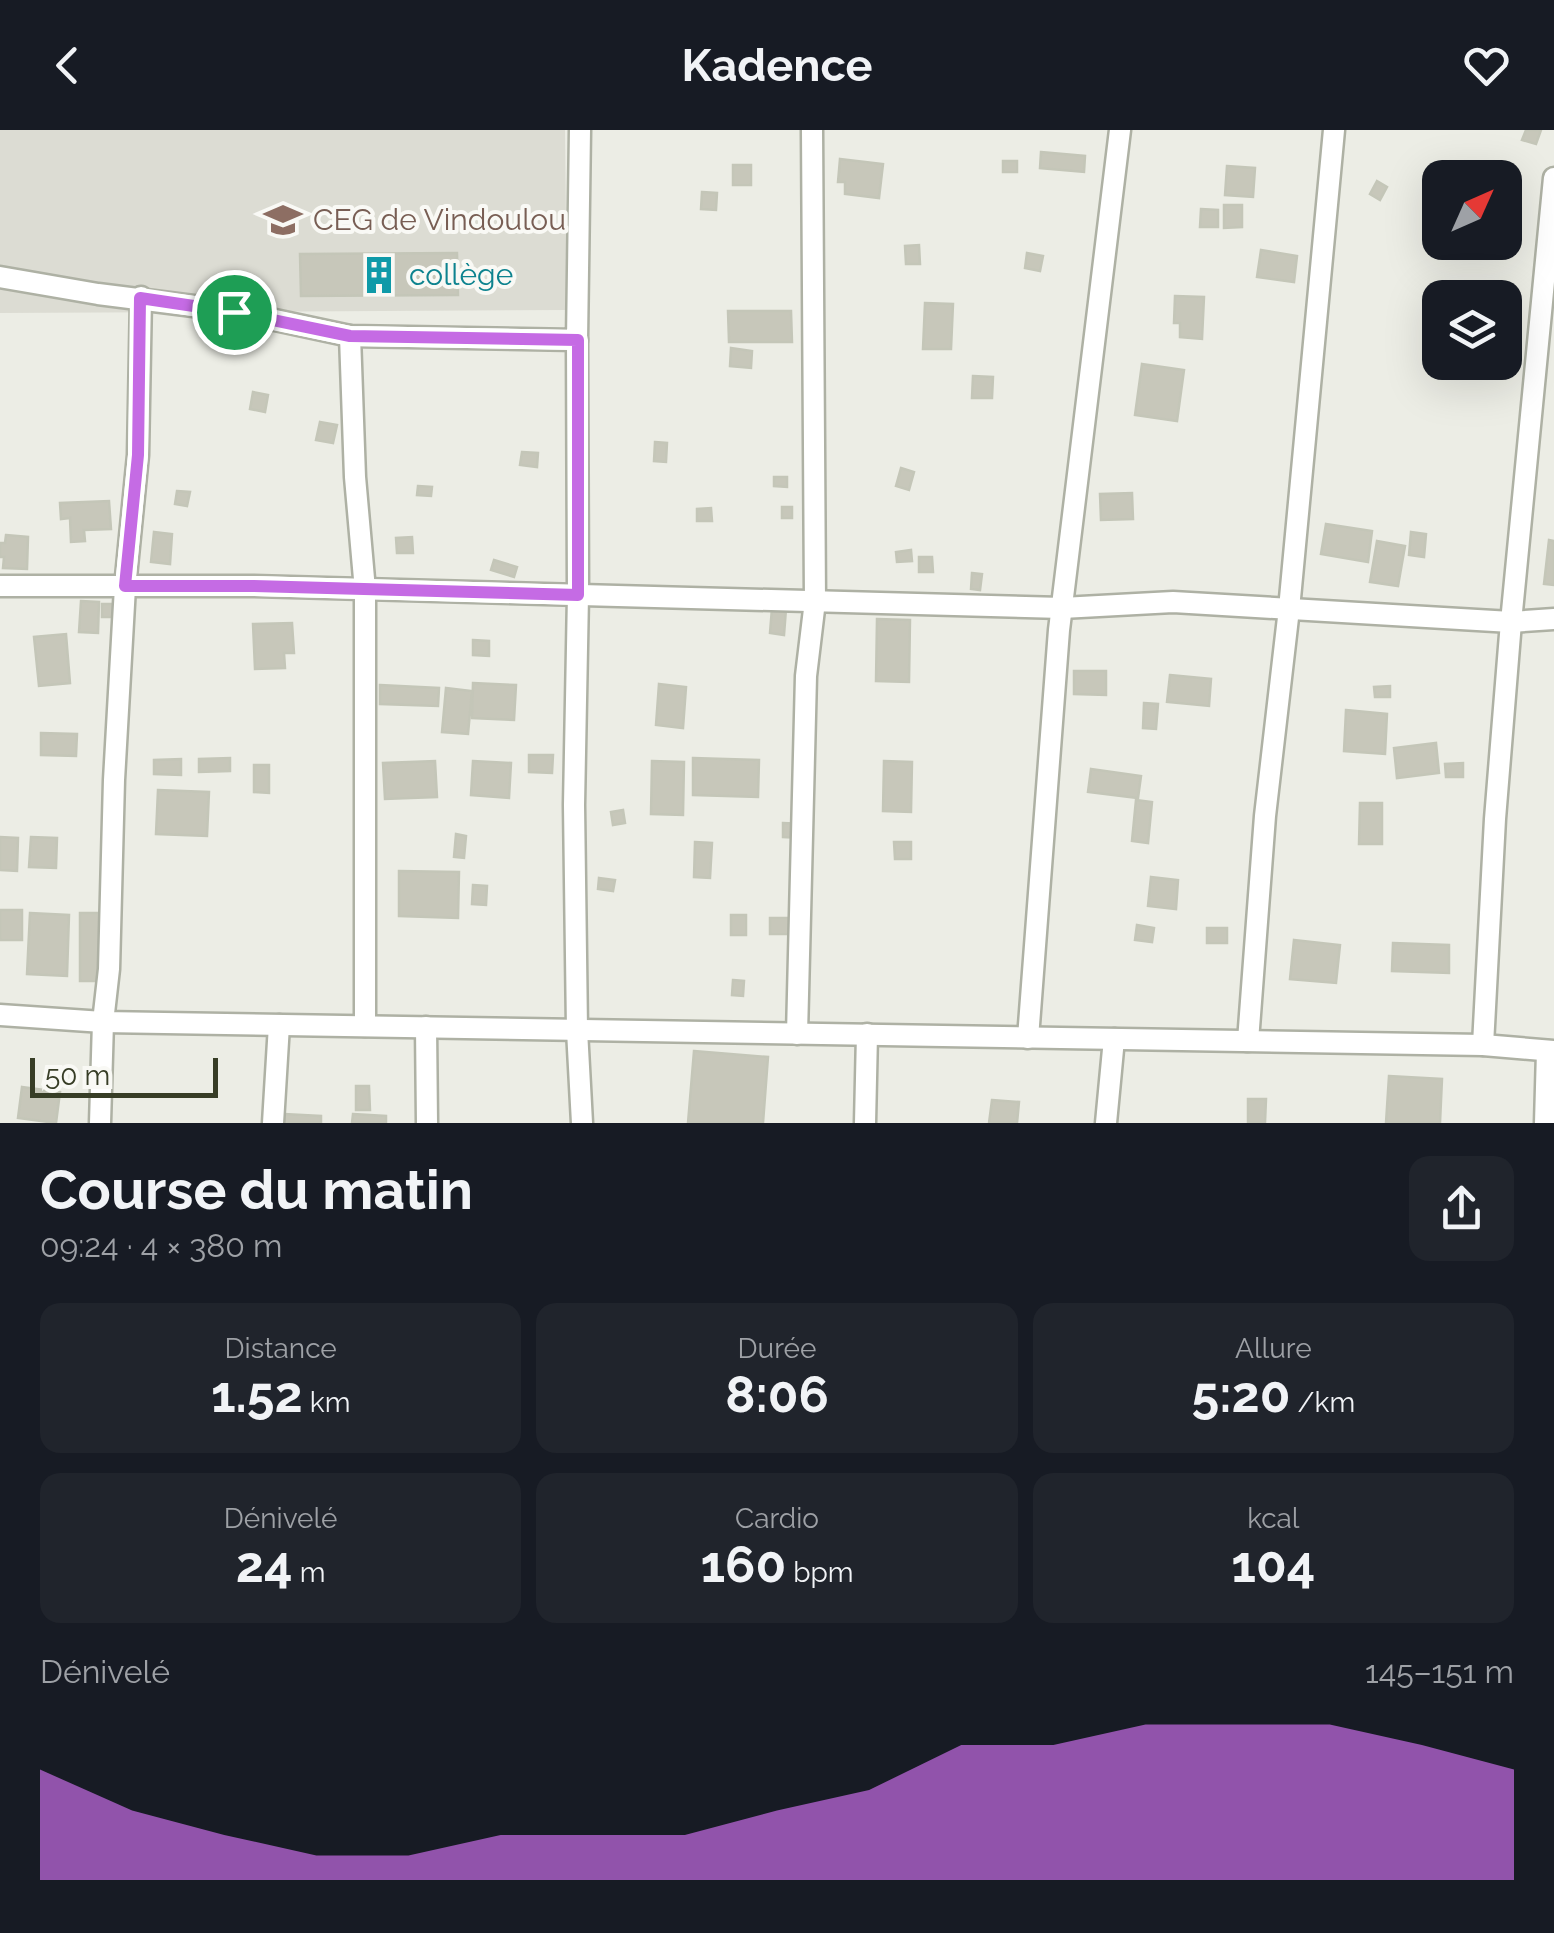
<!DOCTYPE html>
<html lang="fr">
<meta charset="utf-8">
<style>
:root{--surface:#171b24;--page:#20242c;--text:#f1f3f6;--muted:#9ea1a6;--accent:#c56be4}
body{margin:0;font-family:Raleway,sans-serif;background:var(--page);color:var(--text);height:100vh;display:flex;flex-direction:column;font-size:38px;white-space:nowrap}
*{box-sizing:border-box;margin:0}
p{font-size:32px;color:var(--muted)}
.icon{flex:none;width:55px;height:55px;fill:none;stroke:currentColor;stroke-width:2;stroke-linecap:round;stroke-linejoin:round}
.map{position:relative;height:993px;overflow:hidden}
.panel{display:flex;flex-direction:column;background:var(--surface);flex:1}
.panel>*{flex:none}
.needle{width:65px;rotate:45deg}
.fabs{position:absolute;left:1422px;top:30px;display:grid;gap:20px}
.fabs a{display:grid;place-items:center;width:100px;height:100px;border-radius:20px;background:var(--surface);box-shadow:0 10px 40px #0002;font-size:50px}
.scale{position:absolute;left:30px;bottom:25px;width:188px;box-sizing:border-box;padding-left:10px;border:5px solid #373d26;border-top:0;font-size:28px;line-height:35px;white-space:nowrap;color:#373d26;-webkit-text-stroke:8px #f9f9f5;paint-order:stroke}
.pin{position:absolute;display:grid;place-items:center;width:85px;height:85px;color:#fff;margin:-42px;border:5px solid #fff;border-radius:50%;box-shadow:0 2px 10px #0007}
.round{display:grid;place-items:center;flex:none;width:105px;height:105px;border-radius:20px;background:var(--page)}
.head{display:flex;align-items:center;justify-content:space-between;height:170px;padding:0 40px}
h1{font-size:55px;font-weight:700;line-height:75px}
.stats{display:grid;grid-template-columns:repeat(3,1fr);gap:15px;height:170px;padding:10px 40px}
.stats div{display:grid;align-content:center;border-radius:20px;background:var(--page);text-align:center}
.stats b{font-size:50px;font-weight:700}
.stats small{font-size:28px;font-weight:400}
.stats p{font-size:28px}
.chart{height:280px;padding:20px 40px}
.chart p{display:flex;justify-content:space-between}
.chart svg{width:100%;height:180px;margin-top:10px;fill:var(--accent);opacity:.7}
header{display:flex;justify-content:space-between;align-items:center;height:130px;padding:0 40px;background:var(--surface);font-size:45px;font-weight:700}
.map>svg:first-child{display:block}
.built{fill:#dcdcd3}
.building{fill:#c7c7ba;stroke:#c4c6b8;stroke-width:2.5}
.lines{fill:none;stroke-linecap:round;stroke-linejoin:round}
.street-casing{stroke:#aeb1a4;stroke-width:25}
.street{stroke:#fff;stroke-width:20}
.route-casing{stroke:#fff;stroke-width:20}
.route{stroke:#c56be4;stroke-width:12}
.labels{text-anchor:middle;stroke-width:8;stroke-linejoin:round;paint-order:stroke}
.education-label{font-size:30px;fill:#785e54;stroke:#f9f9f5;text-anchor:start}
.culture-label{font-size:30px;fill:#0d838f;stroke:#f9f9f5;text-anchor:start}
</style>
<header><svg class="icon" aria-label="back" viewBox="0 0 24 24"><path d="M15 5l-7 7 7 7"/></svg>Kadence<svg class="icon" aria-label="heart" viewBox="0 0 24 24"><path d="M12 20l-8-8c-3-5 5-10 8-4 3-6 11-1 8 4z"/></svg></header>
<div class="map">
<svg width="1554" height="993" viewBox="0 0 1554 993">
<rect width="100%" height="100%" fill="#ecede5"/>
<path class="built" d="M0,0h565l2,180 -567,3z"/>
<g class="building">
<path d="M1526,0h15l-5,14 -14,-4z"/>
<path d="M1041,22l44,4 -1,16 -44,-4z"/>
<path d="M840,29l43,5 -4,34 -34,-4v-12h-7z"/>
<rect x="1003" y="31" width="14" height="11"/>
<rect x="733" y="35" width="18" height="20"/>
<path d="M1227,36l28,2 -2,29 -28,-2z"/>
<path d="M1377,51l10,6 -7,13 -10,-6z"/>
<path d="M702,62l15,1 -1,17 -15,-1z"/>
<path d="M1224,75h18v22l-18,1z"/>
<path d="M1201,79l17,1v17h-18z"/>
<path d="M919,115l1,19h-14l-1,-18z"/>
<path d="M1261,120l36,6 -3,26 -37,-5z"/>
<path d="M457,123l1,42 -157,1 -1,-42z"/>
<path d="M1027,123l16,3 -3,15 -15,-3z"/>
<path d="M1175,166l29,1 -2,42 -22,-2v-14h-6z"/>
<path d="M925,173l28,1 -2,45h-28z"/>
<path d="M728,181h63l1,31h-63z"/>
<path d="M731,218l21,3 -1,17 -21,-2z"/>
<path d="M1142,234l42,6 -7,51 -42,-6z"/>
<path d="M973,246l20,1 -1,21h-20z"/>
<path d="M253,262l15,3 -3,17 -15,-3z"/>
<path d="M320,292l17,3 -4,18 -17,-3z"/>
<path d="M655,312l12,1 -1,19 -12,-1z"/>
<path d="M522,322l16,1 -1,14 -17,-2z"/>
<path d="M901,338l13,4 -5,18 -13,-4z"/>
<path d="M774,347h13v10l-13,-1z"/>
<path d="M418,356l14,1 -1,9 -14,-1z"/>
<path d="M177,361l13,1 -3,14 -12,-2z"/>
<path d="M1132,363l1,26 -32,1 -1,-26z"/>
<path d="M109,371l2,28 -27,1 1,11 -14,1 -1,-24 -9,1 -1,-16z"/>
<rect x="782" y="377" width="10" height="11"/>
<path d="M711,378l1,13h-15v-12z"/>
<path d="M1326,394l46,7 -4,31 -47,-8z"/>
<path d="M154,402l18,2 -2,30 -19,-2z"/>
<path d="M1411,402l15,2 -2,23 -15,-2z"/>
<path d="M6,405l22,2 -1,32 -24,-1 1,-11h-4v-14h5z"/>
<path d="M412,407l1,16h-16l-1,-15z"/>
<path d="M1549,410l5,1v44l-10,-1z"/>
<path d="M1377,411l28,5 -7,40 -28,-4z"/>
<path d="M911,420l1,11 -15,1 -1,-10z"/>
<path d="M919,427h13l1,15h-14z"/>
<path d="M494,430l23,7 -3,10 -23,-7z"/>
<path d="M972,443l10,1 -2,16 -9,-1z"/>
<path d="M81,471l18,1 -1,31 -19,-1z"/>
<rect x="102" y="474" width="20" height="13"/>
<path d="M772,478l14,1 -2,26 -14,-2z"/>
<path d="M877,489l33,1 -1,62 -33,-1z"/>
<path d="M292,493l2,30h-10l1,15 -30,1 -2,-45z"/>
<path d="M66,504l4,49 -31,3 -5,-49z"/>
<path d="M473,510l16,1v15l-16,-1z"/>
<path d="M1074,541h32v24l-32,-1z"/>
<path d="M1170,545l41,4 -2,27 -42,-4z"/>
<path d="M473,553l43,2 -2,35 -42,-2z"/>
<path d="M659,554l27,3 -3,41 -27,-3z"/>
<path d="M380,555l59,3 -1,18 -58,-2z"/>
<path d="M1390,556v11h-15l-1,-10z"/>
<path d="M446,558l26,3 -4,43 -26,-2z"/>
<path d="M1144,573l14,1 -2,25 -13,-1z"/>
<path d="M1346,580l41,4 -2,40 -41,-3z"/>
<path d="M41,603l36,1 -1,22 -35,-1z"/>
<path d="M1436,613l3,30 -42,5 -3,-30z"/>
<path d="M529,625h24l-1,18 -23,-1z"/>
<path d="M230,628v13l-31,1v-13z"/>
<path d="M693,628l66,2 -1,37 -65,-2z"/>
<path d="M181,629v16l-27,-1v-14z"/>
<path d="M435,631l2,36 -52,2 -2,-36z"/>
<path d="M473,631l38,2 -2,35 -38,-3z"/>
<path d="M652,631l32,1 -1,53 -32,-1z"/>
<path d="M884,631l28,1 -1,50 -28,-1z"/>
<path d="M1463,633v14h-17l-1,-13z"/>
<path d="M254,635h15v28l-15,-1z"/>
<path d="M1091,639l50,7 -3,22 -50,-6z"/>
<path d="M158,660l51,2 -2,44 -51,-2z"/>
<path d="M1136,670l16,2 -4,41 -16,-2z"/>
<path d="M1360,673h22v41h-23z"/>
<path d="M623,680l2,13 -12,2 -2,-13z"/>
<path d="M783,693l19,1 -1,14 -18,-1z"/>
<path d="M456,704l10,2 -2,22 -10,-1z"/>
<path d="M0,707l18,1 -1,33 -17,-1z"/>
<path d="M31,707l26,1 -1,30 -27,-1z"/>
<path d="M695,712l17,1 -2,35 -16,-1z"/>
<path d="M894,712h17v17h-16z"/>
<path d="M399,741l60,1 -1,46 -59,-2z"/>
<path d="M1151,747l27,3 -2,29 -28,-3z"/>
<path d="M599,748l16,2 -2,11 -15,-2z"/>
<path d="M473,755l14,1 -1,19 -14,-1z"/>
<rect x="0" y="780" width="22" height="30"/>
<path d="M30,783l39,2 -2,61 -40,-2z"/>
<rect x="80" y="783" width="37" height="68"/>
<rect x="731" y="785" width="15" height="20"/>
<rect x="770" y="788" width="24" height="16"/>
<path d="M1137,795l17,3 -2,14 -17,-2z"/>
<rect x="1207" y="798" width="20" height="15"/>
<path d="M1294,810l46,5 -4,38 -46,-4z"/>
<path d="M1393,813l56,2v28l-57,-2z"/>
<path d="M733,850l11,1 -1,15 -11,-1z"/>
<path d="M694,921l74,6 -5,66h-75z"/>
<path d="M1389,946l53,3 -2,44h-54z"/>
<path d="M356,956h13l1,24h-14z"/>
<path d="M22,957l38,5 -4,31 -38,-5z"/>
<path d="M1248,969h18l-1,24h-17z"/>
<path d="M992,970l27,2 -2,21h-28z"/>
<path d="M284,984l37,2v7h-37z"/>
<path d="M353,984l33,2v7h-34z"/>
</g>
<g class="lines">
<g class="street-casing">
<g id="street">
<path d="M0,147l98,17 135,17 117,25 227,4 3,-210"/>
<path d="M350,206l5,141 10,113v436"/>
<path d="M577,210l1,255 -4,210 3,225 5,93"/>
<path d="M0,456h252l810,22 111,-6 338,20 43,-3"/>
<path d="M0,885l103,7 1380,23 71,6"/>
<path d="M426,897l1,96"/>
<path d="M797,904l9,-358 9,-75 -3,-471"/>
<path d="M1028,908l31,-408 61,-500"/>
<path d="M1248,911l17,-225 24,-207 45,-479"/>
<path d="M1483,915l12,-226 16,-197 43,-444"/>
<path d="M100,993l3,-101 6,-53 5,-189 11,-193 13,-132 3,-158"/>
<path d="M273,993l6,-98"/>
<path d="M865,993l2,-89"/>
<path d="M1106,993l8,-84"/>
<path d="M1545,993l2,-72"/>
</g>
</g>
<use href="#street" class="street"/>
</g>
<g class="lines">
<g class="route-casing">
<path id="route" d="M140,168l94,14 116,24 228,4v255l-326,-9h-127l13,-131z"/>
</g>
<use href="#route" class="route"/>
</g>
<defs>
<g id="school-bare" transform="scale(3)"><path d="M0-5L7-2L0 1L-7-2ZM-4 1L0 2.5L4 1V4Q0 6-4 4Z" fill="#8d6e63" stroke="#f9f9f5" stroke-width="2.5" paint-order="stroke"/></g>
<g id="building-bare" transform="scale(3)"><path d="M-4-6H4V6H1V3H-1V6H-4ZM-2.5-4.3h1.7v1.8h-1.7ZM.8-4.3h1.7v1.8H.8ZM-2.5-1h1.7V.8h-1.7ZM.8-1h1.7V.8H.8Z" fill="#0f9aa8" stroke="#f9f9f5" stroke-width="2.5" paint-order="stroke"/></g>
</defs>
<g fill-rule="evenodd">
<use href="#school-bare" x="283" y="90"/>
<use href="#building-bare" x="379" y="145"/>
</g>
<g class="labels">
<g class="education-label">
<text x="313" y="100">CEG de Vindoulou</text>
</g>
<g class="culture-label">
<text x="409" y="155">collège</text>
</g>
</g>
</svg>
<div class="fabs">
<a><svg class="needle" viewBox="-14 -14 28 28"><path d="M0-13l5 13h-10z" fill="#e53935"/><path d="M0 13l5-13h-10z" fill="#9ea1a6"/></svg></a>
<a><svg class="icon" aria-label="layers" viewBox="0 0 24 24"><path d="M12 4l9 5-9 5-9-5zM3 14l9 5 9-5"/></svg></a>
</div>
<div class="scale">50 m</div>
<div class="pin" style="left:234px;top:182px;background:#1e9e55"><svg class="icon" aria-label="arrive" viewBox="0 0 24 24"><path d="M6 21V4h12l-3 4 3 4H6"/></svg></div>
</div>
<section class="panel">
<div class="head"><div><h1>Course du matin</h1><p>09:24 · 4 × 380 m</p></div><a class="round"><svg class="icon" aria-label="share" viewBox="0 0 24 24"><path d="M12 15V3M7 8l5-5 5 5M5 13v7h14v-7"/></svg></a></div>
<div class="stats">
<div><p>Distance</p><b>1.52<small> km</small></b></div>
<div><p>Durée</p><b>8:06</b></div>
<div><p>Allure</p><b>5:20<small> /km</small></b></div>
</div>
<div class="stats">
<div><p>Dénivelé</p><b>24<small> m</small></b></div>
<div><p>Cardio</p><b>160<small> bpm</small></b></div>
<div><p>kcal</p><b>104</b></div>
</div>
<div class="chart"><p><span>Dénivelé</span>145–151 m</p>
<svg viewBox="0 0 160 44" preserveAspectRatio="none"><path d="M0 44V17L10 27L20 33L30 38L40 38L50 33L60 33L70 33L80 27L90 22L100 11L110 11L120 6L130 6L140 6L150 11L160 17V44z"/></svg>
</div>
</section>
